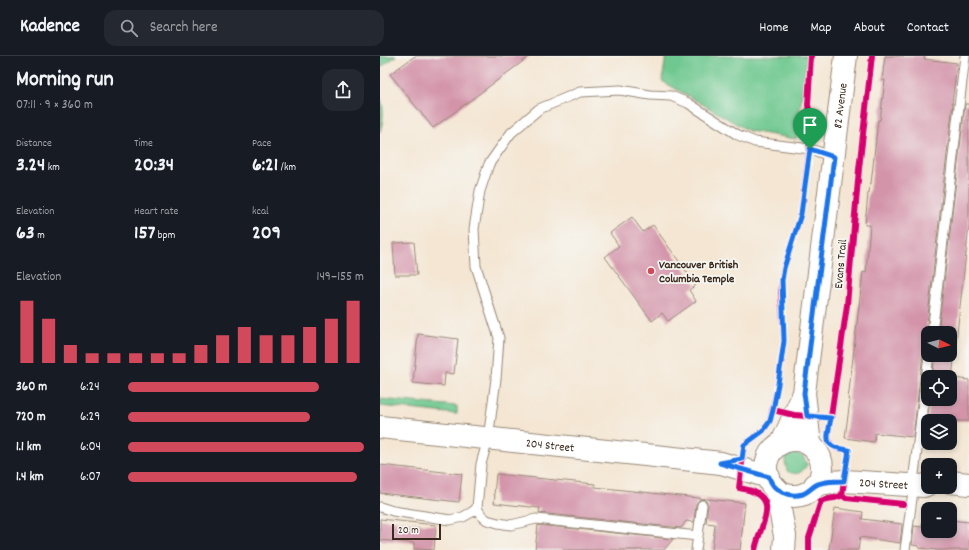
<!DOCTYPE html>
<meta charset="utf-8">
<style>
:root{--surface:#171b24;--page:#242831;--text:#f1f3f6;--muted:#9ea1a6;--line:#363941;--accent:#d1495b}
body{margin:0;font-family:Dekko,sans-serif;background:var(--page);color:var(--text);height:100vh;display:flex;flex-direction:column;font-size:15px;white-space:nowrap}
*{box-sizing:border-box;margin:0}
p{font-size:13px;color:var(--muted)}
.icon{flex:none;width:22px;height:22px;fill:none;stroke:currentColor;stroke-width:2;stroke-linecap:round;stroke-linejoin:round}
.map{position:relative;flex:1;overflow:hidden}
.panel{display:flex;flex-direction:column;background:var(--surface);width:380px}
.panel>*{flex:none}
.needle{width:26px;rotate:96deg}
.tools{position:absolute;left:541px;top:270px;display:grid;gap:8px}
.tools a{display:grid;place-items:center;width:36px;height:36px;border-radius:8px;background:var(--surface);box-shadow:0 2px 6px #0003;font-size:20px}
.scale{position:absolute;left:12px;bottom:10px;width:49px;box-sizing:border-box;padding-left:4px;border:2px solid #3b2a1e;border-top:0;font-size:11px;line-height:14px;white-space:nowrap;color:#3b2a1e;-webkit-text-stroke:3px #f6f6f2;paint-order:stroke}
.pin{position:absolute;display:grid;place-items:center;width:34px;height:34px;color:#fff;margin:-41px -17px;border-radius:50% 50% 50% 0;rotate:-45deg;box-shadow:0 0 4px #0007}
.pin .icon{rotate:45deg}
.round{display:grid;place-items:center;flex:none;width:42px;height:42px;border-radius:12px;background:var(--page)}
.summary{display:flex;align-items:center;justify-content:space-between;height:68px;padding:0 16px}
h1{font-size:22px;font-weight:800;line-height:30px}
.stats{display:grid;grid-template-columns:repeat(3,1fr);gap:6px;height:68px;padding:4px 16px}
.stats div{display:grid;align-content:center}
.stats b{font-size:20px;font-weight:800}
.stats small{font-size:11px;font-weight:400}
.stats p{font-size:11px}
.chart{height:112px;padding:8px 16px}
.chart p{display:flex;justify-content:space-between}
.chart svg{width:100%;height:72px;margin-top:4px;stroke:var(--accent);stroke-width:6}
ul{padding:0 16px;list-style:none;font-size:13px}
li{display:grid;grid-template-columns:64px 48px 1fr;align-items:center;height:30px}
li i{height:10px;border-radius:5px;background:var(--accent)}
header{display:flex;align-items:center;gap:24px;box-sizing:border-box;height:56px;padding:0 20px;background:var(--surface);border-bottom:1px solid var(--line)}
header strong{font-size:19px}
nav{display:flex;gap:22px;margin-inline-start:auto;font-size:14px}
.search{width:280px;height:36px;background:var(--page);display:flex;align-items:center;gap:10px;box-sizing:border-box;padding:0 14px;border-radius:12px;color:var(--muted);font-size:15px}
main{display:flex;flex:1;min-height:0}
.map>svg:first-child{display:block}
.green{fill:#6ec88f;stroke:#547956}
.building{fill:#d393a9}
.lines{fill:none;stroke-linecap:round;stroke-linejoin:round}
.lane-casing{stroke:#988878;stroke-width:11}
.secondary-casing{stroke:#988878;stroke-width:24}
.lane{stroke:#fff;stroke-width:9}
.secondary{stroke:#fff;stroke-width:22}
.cycleway-casing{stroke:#f6f6f2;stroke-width:8}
.cycleway{stroke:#d6006c;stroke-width:6}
.route-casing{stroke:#fff;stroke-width:8}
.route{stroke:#1a73e8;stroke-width:5}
.poi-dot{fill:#d1495b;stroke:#f6f6f2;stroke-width:1.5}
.labels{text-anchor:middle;stroke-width:3.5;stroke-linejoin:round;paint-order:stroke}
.street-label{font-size:12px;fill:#3b2a1e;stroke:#f6f6f2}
.poi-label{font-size:12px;font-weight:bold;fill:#3b2a1e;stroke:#f6f6f2;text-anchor:start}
</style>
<header>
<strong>Kadence</strong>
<div class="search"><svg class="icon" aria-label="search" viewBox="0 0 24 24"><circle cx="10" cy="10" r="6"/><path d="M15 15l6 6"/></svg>Search here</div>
<nav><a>Home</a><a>Map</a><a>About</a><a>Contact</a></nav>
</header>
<main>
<section class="panel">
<div class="summary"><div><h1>Morning run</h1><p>07:11 · 9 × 360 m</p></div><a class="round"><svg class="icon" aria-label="share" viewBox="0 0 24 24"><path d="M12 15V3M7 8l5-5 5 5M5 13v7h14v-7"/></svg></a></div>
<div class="stats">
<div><p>Distance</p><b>3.24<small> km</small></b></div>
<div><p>Time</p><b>20:34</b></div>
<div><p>Pace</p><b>6:21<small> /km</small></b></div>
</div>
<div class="stats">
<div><p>Elevation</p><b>63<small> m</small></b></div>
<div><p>Heart rate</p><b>157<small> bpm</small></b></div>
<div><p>kcal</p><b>209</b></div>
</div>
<div class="chart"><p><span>Elevation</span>149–155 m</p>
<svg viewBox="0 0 160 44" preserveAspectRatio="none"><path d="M5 44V6M15 44V17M25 44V33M35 44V38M45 44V38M55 44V38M65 44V38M75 44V38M85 44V33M95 44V27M105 44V22M115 44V27M125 44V27M135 44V22M145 44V17M155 44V6"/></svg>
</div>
<ul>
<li><b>360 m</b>6:24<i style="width:81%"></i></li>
<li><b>720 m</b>6:29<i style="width:77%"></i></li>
<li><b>1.1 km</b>6:04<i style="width:100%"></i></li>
<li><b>1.4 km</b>6:07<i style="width:97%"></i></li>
</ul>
</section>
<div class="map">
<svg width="589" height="494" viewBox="0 0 589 494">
<rect width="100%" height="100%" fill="#f6f6f2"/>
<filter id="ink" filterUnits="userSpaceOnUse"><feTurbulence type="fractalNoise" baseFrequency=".025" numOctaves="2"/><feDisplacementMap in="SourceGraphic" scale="8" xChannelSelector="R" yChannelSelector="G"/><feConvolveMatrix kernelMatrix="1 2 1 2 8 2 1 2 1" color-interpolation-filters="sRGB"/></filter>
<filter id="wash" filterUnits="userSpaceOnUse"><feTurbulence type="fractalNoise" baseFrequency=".012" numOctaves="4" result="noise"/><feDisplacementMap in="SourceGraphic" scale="16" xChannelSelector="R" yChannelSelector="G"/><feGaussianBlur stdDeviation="0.9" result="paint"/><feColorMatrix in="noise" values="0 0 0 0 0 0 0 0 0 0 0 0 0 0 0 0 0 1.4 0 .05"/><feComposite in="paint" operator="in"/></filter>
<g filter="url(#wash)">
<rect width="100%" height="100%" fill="#f4e6d3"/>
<g class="green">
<path d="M0,0h16l-16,12z"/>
<path d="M286,0h141l-11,83 -47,-8 -87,-50z"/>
<path d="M0,42c5,9 3,24 0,34z"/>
<path d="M0,343l77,7v8l-77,-8z"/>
<path d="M416,397l7,3 4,9c-7,9 -9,11 -20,6l-2,-9 2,-7z"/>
</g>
<g id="blocks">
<g class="building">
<path d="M35,0h115l-97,72 -43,-54z"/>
<path d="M505,0h40l-1,3 33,4 -5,40h1l-27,229 2,5v12l-4,2 -1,3 -10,83 -38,-4 -1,9 -29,-4 5,-38h-2l15,-128 3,1 4,-48h-5l3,-32h1l1,-10 1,1 7,-64h2l5,-40h-3z"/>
<path d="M585,48h4v122l-17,152 17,2v41h-41v18l-3,-1 5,-39h20v-22h-18l3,-22h15v-22h-12z"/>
<path d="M252,161l11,15 10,-7 43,60 -7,5 7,11 -28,20 -6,-8 -10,8 -47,-64 14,-11 -9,-13z"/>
<path d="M34,186l3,33h-22l-2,-32z"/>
<path d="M38,278l40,5 -4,35 -9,-1 -1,13 -31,-3z"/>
<path d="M0,409l82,9 -3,28 -79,-9z"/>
<path d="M116,418l99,10v3l150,16 -5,47h-28l3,-26 -9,-1 2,-18 -2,-4 -3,-2 -4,1 -3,4 -2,18 -8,-1 -5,7 -142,-15 1,-5 -46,-5 1,-8h-1z"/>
<path d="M455,452l28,4 -1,7 40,5 -2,19 -40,-6 -2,13h-29z"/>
<path d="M543,461h5v14h22v-11l19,2v28h-33l-17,-2v-2l-7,-1 2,-19 8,1z"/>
<path d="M0,463l56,6 -2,25 -20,-1v-6l-34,-3z"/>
<path d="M158,469l135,14 -9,11h-129z"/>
</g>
</g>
</g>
<g filter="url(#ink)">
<use href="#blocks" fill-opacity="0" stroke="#988878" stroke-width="1"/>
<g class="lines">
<g class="lane-casing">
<g id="lane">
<path d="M552,277l33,-277"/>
<path d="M534,418l15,-119"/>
<path d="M0,451l13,4 57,9 13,-3 9,-5 5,-4"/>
<path d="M318,480l-162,-17 -25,6 -13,-2 -11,-3 -6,-5 -4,-7 4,-44 7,-25 8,-60 3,-41 -23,-72 -2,-37 6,-38 9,-27 22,-31 28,-24 41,-17 40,-2 30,5 21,1 17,7 50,32 17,7 55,7 24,8"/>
<path d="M316,494l6,-45"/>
<path d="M525,494l9,-66"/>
</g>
</g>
<g class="secondary-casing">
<g id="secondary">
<path id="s1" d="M0,371l341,36 48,14"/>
<circle cx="414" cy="412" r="28"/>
<path d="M402,387l22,-50"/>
<path id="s2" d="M430,389l-6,-52 42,-337"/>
<path d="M570,426l19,2"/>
<path id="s3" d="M435,429l17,-3 12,-1 80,5 4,-2"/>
<path d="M396,432l9,48 -1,14"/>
</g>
</g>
<use href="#lane" class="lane"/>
<use href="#secondary" class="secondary"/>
<g class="cycleway-casing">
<g id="cycleway">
<path d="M393,354l21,5 37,3"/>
<path d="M462,439l4,3 57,6"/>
<path d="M375,494c6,-29 29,-55 -16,-62l5,-43 19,-14 7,-10 8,-37 6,-43 -3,-49 1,-12 2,-12 17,-54 10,-77 1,-14 -4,-18 3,-49"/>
<path d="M429,494v-12l12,-37c7,-4 14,-1 21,-6l7,-45c-10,-1 -19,-1 -21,-13l19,-132 12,-136 13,-113"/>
</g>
</g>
<use href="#cycleway" class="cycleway"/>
</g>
</g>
<g class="lines" filter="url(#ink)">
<g class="route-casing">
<path id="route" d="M430,93l24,8 -30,236 3,23 24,2c-4,22 -9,29 18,32l-5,31c-8,0 -21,0 -28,4 -5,3 -8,7 -13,9 -14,4 -30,-3 -34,-17l-49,-14 22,-4 2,-14 19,-14 7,-10 3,-11 5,-26 6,-43 -2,-61 2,-12 17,-54z"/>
</g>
<use href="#route" class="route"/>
</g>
<circle class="poi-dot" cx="271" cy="215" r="4"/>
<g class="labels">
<g class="street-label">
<text dy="4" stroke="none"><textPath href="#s2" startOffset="342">82 Avenue</textPath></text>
<text transform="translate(460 208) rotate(-85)" y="4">Evans Trail</text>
<text dy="4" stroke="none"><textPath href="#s1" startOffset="171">204 Street</textPath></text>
<text dy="4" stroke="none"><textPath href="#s3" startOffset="69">204 Street</textPath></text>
</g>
<g class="poi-label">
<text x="279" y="212">Vancouver British<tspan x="279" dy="14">Columbia Temple</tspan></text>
</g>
</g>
</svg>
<div class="tools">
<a><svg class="needle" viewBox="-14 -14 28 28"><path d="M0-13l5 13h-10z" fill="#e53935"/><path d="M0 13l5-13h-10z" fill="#9ea1a6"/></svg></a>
<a><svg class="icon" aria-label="locate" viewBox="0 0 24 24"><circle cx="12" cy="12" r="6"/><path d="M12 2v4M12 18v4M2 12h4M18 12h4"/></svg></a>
<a><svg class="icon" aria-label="layers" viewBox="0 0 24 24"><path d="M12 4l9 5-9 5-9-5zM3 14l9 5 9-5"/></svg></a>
<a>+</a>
<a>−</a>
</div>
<div class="scale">20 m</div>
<div class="pin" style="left:430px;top:93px;background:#1e9e55"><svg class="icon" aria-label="arrive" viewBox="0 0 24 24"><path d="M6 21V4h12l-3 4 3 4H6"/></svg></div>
</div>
</main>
